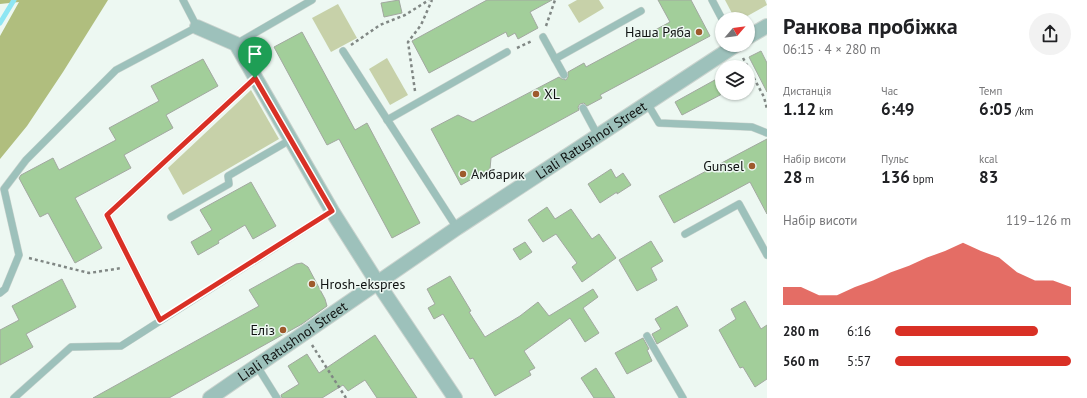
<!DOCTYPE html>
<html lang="uk">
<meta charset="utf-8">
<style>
:root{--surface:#fff;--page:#f2f2f2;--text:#202124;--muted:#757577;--accent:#d93025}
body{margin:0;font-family:"PT Sans",sans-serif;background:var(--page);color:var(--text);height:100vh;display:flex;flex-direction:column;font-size:15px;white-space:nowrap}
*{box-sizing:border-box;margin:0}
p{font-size:13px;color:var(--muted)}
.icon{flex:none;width:22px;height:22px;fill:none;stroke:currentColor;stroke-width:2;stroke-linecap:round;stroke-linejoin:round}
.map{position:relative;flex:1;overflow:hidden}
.sheet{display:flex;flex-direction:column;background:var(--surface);width:320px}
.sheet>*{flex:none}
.needle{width:26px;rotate:62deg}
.tools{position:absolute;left:715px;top:12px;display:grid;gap:8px}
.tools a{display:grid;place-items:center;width:40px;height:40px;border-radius:50%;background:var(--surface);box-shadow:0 1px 3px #0004;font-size:20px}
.pin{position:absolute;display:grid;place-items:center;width:34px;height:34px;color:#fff;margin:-41px -17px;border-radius:50% 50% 50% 0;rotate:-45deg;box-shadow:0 0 4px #0007}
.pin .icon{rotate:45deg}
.round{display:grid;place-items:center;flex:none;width:42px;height:42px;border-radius:21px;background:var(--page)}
.summary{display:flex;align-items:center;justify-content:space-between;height:68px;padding:0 16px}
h1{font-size:22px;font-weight:800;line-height:30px}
.stats{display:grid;grid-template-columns:repeat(3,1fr);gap:6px;height:68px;padding:4px 16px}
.stats div{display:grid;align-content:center}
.stats b{font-size:17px;font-weight:800}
.stats small{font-size:11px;font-weight:400}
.stats p{font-size:11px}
.chart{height:112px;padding:8px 16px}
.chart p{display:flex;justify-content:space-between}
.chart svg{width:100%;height:72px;margin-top:4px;fill:var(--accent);opacity:.7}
ul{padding:0 16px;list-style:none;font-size:13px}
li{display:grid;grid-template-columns:64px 48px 1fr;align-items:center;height:30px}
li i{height:10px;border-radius:5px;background:var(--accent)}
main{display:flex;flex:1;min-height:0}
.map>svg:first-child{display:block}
.green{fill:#c7d1a9}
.forest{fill:#b0be7e}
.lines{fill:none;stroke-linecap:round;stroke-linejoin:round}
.stream{stroke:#8ee6f3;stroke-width:5}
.building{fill:#a2ce9a;stroke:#a2a8a0}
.service-casing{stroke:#cad3ce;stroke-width:8}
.minor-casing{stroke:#cad3ce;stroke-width:16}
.path{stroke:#808784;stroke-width:2.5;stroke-dasharray:3 3;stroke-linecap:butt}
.service{stroke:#9dc1bb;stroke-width:7}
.minor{stroke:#9dc1bb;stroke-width:14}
.route-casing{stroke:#fff;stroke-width:8}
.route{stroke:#d93025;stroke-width:5}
.poi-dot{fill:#9e5a2c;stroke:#edf8f2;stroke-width:1.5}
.labels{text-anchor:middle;stroke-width:3;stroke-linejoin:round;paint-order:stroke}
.poi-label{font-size:14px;fill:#101312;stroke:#edf8f2;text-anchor:end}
.street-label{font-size:14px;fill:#101312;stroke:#edf8f2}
</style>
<main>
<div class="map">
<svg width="767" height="398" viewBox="0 0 767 398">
<rect width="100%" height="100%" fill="#edf8f2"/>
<g class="green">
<path d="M577,0h22l5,8 -25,15 -11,-18z"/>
<path d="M725,0h40l2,5 -25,14h-7z"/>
<path d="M338,4l19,34 -26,14 -19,-34z"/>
<path d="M387,58l21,37 -18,10 -21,-36z"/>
<path d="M251,90l28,49 -96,56 -15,-27z"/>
</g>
<path class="forest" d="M0,0h108l-45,72 -36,54 -27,33v-123l19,-34 -19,2z"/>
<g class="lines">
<path class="stream" d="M0,23l14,-23"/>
</g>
<g class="building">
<path d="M399,0l3,13 -18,4 -3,-14z"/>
<path d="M487,0h65l-22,12 8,16 -20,11 -3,-6 -7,4 -2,-5 -77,41 -17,-32z"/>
<path d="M658,0h33l19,36 -110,59 2,3 -15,8 -3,-3 -4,1 -2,3 1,3 -88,48 -1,11 -29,16 -30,-56 27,-14 15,7 86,-45 3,2 4,1 2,-3v-5l16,-9 2,4 84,-45z"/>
<path d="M302,32l53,98 12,-7 53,100 -28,15 -53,-99 -12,6 -53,-98z"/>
<path d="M761,51l6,12v29l-18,-35z"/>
<path d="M203,59l15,27 -52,29 7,13 -49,27 7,13 -56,30 27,50 -27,15 -27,-50 -8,4 -21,-39 2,-3 32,-17 6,12 57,-30 -7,-12 50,-27 -8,-15z"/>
<path d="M722,76v18l-40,21 -7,-13z"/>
<path d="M767,139v75l-17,-32 -76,41 -15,-27z"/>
<path d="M611,169l5,9 7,-5 8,12 -14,9v-2l-17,11 -12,-19z"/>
<path d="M251,182l25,44 -23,13 -8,-14 -27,16 1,2 -21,12 -7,-13 21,-12 -12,-20z"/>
<path d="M547,207l8,12 16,-10 21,30 7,-5 17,24 -34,24 -10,-15 5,-4 -21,-29 -13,8 -15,-22z"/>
<path d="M651,241l12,20 -12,7 6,12 -20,11 -18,-31z"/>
<path d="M525,242l7,10 -12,8 -7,-11z"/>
<path d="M302,263l6,4 17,32 2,7 -25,18 -133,74h-76l166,-92 -10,-16 47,-26z"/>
<path d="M450,276l21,35 -2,1 16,25 35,-21 18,-14 11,14 44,-27 5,8 -15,11 16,25 -14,9 -15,-24 -46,33 11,17 -6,3 2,4 -36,21 -22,-38 -3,1 -27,-45 -9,5 -6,-11 7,-4 -8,-15z"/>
<path d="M62,279l14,28 -50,27 7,13 -33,18v-35l19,-10 -7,-14z"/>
<path d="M745,301l16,28 6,-4v54l-12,8 -12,-20 -3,1 -21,-38 17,-11 -5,-10z"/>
<path d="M677,306l11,20 -31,18 -5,-10 9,-5 -6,-10z"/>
<path d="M375,335l42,63h-40l-12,-18 -17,11 -5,-6 -21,13h-40l-1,-3 18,-11 -11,-18 19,-12 12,19z"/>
<path d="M643,338l6,11 -2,1 5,11 -25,13 -12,-21z"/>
<path d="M596,368l19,30h-21l-13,-20z"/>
</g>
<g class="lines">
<g class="service-casing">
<g id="service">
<path d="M712,0l10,19"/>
<path d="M543,37l21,38"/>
<path d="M236,44l76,-44"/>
<path d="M343,51l114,177"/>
<path d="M555,59l86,-48"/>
<path d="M647,103l12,20 93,4 15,6"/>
<path d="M583,108l15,28"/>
<path d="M387,120l120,-68"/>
<path d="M171,217l58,-33 -1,-8 62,-36"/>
<path d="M685,234l54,-30 28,51"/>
<path d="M0,293l5,-4 14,-34 -15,-66 22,-29 90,-90 81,-43 -14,-27"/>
<path d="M160,320l-53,-105 148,-137"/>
<path d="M647,336l36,62"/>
<path d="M257,366l20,32"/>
<path d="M14,398l57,-51 50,-1 211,-135"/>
</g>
</g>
<g class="minor-casing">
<g id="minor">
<path d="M197,27l39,17 96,167 45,71 78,116"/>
<path d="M748,37l19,-11"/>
<path id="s1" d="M210,398l247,-170 279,-183"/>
</g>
</g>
<g class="path">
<path d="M546,26l9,-26"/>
<path d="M351,45l29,-20 25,-10 24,-15"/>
<path d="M517,48l15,-7"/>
<path d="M743,58l5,9"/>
<path d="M748,67l16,30 3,12"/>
<path d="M415,91l-7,-49 13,-17 11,-25"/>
<path d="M29,258l60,15 33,-5"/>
<path d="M312,345l34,53"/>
</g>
<use href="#service" class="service"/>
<use href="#minor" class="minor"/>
</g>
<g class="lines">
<g class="route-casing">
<path id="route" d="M255,78l77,133 -172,109 -53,-105z"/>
</g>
<use href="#route" class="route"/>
</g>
<g class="poi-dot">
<circle cx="699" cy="32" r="4"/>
<circle cx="536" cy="94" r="4"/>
<circle cx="752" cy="166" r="4"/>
<circle cx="463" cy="174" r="4"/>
<circle cx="312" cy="284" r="4"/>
<circle cx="283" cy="330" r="4"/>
</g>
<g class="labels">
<g class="poi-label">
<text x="691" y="37">Наша Ряба</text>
<text x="544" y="99" text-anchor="start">XL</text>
<text x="744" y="171">Gunsel</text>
<text x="471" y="179" text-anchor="start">Амбарик</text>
<text x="320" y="289" text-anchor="start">Hrosh-ekspres</text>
<text x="275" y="335">Еліз</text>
</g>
<g class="street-label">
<text dy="5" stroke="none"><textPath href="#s1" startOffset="460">Liali Ratushnoi Street</textPath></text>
<text dy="5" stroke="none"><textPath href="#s1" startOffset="100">Liali Ratushnoi Street</textPath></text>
</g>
</g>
</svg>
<div class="tools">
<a><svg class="needle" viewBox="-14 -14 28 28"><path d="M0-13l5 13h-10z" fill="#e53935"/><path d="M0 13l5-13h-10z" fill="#757577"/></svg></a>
<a><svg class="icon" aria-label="layers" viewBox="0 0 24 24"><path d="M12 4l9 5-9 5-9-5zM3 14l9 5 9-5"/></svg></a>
</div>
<div class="pin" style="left:255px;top:78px;background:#1e9e55"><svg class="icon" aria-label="arrive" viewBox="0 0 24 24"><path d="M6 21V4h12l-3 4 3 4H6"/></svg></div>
</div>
<section class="sheet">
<div class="summary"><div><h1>Ранкова пробіжка</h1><p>06:15 · 4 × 280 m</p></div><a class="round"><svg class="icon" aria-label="share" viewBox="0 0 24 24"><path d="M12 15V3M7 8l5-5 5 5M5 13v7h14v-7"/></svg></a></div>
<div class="stats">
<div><p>Дистанція</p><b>1.12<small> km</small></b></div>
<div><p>Час</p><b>6:49</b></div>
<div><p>Темп</p><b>6:05<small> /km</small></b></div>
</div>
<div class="stats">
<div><p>Набір висоти</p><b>28<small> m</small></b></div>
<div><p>Пульс</p><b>136<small> bpm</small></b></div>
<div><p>kcal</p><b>83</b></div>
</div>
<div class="chart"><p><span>Набір висоти</span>119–126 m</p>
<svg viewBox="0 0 160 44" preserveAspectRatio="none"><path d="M0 44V33L10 33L20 38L30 38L40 33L50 29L60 24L70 20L80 15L90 11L100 6L110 11L120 15L130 24L140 29L150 29L160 33V44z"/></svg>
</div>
<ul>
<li><b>280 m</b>6:16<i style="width:81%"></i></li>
<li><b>560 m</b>5:57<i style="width:100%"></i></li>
</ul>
</section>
</main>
